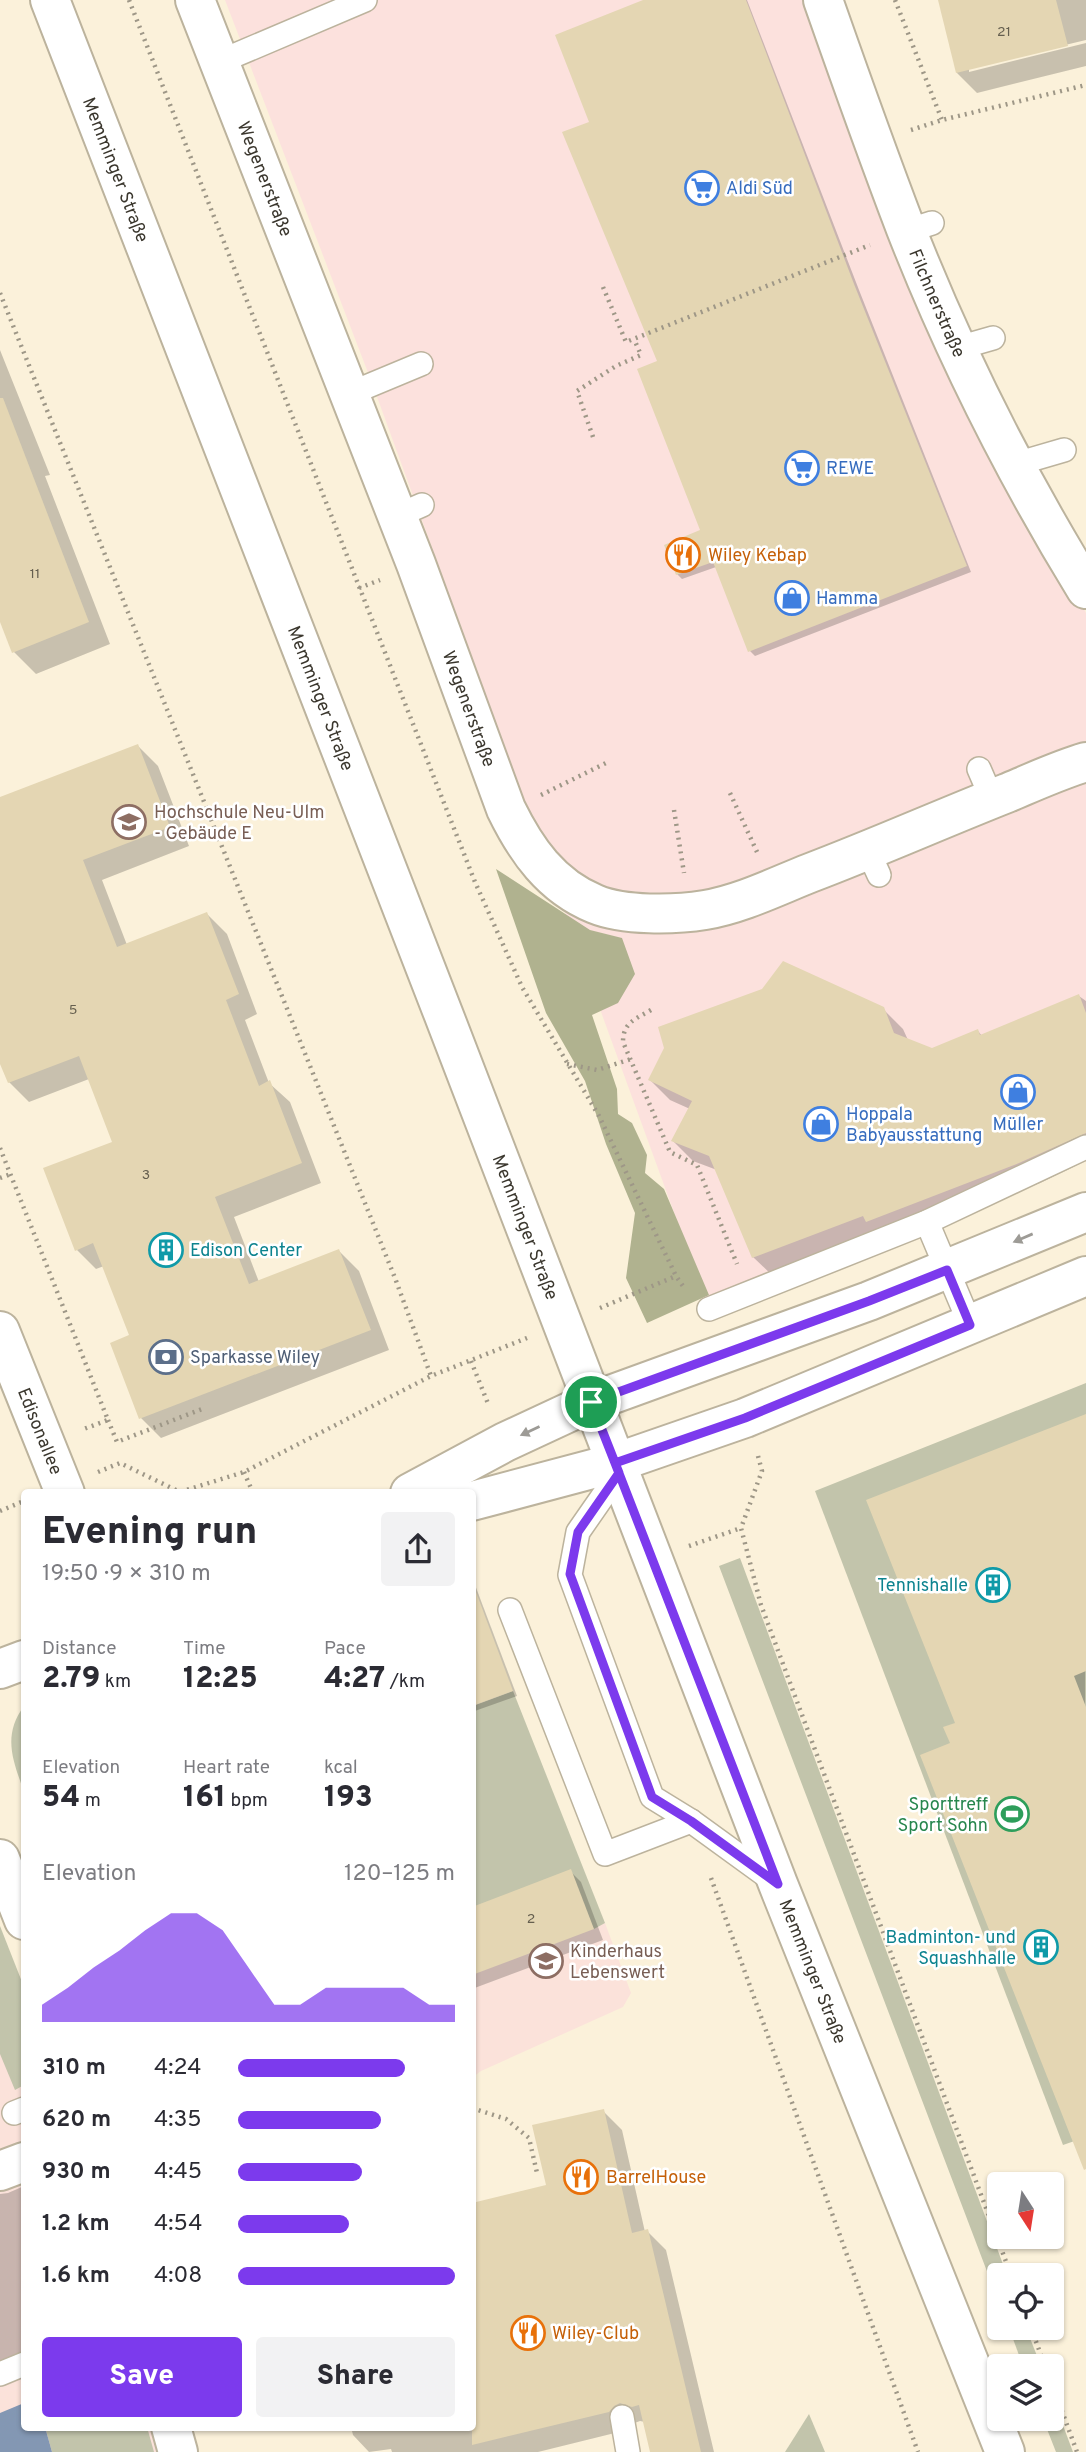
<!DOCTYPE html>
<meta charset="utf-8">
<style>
:root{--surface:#fff;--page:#f2f2f3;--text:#2b2b33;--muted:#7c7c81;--accent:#7c3aed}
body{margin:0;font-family:Overpass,sans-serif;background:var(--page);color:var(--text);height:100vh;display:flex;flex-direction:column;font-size:26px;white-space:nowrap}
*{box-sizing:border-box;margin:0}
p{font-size:23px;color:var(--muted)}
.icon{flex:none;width:38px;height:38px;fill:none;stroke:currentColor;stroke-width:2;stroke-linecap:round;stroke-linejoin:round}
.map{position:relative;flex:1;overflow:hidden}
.drawer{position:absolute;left:21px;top:1489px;width:455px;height:942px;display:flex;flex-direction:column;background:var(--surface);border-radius:7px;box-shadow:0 2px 5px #0004}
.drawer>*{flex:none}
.needle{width:46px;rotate:168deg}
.controls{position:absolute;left:987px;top:2172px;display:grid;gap:14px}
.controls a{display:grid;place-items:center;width:77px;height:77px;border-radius:7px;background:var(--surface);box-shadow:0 2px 5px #0004;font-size:35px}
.pin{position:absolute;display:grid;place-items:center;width:60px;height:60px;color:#fff;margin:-30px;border:4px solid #fff;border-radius:50%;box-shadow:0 2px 7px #0007}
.round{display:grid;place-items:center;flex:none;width:74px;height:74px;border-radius:7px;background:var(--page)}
.headline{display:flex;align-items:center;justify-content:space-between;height:119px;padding:0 21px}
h1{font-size:38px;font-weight:800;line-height:52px}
.stats{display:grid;grid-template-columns:repeat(3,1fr);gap:10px;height:119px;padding:7px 21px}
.stats div{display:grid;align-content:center}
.stats b{font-size:30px;font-weight:800}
.stats small{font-size:19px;font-weight:400}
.stats p{font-size:19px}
.chart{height:196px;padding:14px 21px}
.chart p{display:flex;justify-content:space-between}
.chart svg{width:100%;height:126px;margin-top:7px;fill:var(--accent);opacity:.7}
.cta{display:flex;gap:14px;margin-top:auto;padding:14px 21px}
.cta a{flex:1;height:80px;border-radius:7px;background:var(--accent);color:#fff;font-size:28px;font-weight:800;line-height:80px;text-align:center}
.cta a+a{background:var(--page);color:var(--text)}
ul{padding:0 21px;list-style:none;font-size:23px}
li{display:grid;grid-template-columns:112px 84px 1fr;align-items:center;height:52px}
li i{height:18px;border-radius:9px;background:var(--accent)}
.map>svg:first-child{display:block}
.commercial{fill:#fce1dd}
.education{fill:#fbe2da}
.green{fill:#c2c4ab}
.forest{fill:#b0b28f}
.water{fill:#8397b3}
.shadow{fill:#0003}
.building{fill:#e4d6b3}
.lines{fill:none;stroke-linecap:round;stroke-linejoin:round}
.lane-casing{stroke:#bcb39d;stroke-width:26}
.street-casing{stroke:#bcb39d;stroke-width:42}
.secondary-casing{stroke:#bcb39d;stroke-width:42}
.path{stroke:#9e9787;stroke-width:4.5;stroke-dasharray:2 5;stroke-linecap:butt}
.lane{stroke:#fff;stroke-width:23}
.street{stroke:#fff;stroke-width:38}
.secondary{stroke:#fff;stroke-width:38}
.oneway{fill:#9d9b96}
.route-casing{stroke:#fff;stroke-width:14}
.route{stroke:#7c3aed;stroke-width:9}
.labels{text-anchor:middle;stroke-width:5;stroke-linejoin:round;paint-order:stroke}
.number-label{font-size:14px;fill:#655f4f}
.street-label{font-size:18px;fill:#3b372e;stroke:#fff}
.shop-label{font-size:18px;fill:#366cbe;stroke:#fff;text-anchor:start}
.food-label{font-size:18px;fill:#c56008;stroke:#fff;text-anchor:start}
.education-label{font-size:18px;fill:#785e54;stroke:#fff;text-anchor:start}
.culture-label{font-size:18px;fill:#0d838f;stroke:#fff;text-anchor:end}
.service-label{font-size:18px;fill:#4e5e75;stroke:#fff;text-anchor:start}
.leisure-label{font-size:18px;fill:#27864d;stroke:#fff;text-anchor:end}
</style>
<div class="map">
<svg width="1086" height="2452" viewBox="0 0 1086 2452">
<rect width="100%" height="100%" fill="#fbf1da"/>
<path class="commercial" d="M225,0h581l179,433 101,180v546l-379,144 -335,-920z"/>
<g class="education">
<path d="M473,1907l121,21 11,-5 26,70 -8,14 -142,64 -8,6z"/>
<path d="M0,1930l24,61v436h130l6,25h-160z"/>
</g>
<g class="green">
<path d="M1086,1383v754l-23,8 -248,-654z"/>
<path d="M740,1558l267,717h-8v28l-280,-737z"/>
<path d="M513,1691l92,232 -11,6 -121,-22v-201z"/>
<path d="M24,1706v86c-11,-32 -22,-56 0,-86z"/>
<path d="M0,1926l24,61v98l-9,5 -15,-36z"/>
<path d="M1009,2328h17l15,38h-18z"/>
<path d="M1052,2396l21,56h-17l-13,-33 9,-1z"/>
<path d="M809,2414l16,38h-40z"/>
<path d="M45,2427h102l7,25h-102z"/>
</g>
<path class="forest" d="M496,869l94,61 32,8 13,36 -17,29 -26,12 25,74 1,25 14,9 15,32 -2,18 19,16 45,106 -62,28 -21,-45 9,-65 -29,-69 -21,-63 -39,-68z"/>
<path class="water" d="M24,2403v24h21l7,25h-52v-39z"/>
<g class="shadow">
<path d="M648,0h99l112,290 112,282 -216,84 -5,-5 -34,-84 -34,12 -5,-5 26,-43 -43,-169z"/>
<path d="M939,0h147v40l-117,28v4l117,-29v23l-109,27 -20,-20z"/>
<path d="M0,350l50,125 -5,1 65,168 -74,30 -22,-22 -14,-35z"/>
<path d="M138,746l20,20 31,80 -87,34 25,65 80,-31 20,20 30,80 -12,6 24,63 21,19 31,81 -87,34 25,65 80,-31 20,20 30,79 -228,88 -20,-20 -10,-82 -27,-70 -8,3 -19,-19 37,-107 -25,-64 -60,23 -20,-20 -9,-23v-260z"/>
<path d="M1079,996l7,5v160l-46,22 -153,58 -113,36 -21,-20 -36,-87 -24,-9 -20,-20 17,-32 -20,-9 -20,-20 233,-71 20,20 5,11 24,10 46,-19 4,5z"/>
<path d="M1086,1415l-1,273 1,466 -134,-410 5,-20z"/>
<path d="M472,1577l45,119 -45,16z"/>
<path d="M571,1872l10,10 22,58 -131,49v-80z"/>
<path d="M603,2111l19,19 23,102 2,-1 19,19 48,202h-62l-7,-30 -5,-1 -8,3 -5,6 -89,22h-146l-1,-3 -22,3 -16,-17 -2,-8h121l76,-240z"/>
<path d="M24,2186v177l-24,10v-179l8,-1z"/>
</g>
<g class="building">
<path d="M643,0h103l108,284 113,282 -219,86 -35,-90 -37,13 -12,-30 36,-15 -63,-161 20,-8 -95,-229 27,-10 -34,-87z"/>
<path d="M938,0h118l12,46 -112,27z"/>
<path d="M0,398h3l86,224 -77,31 -12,-31z"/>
<path d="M138,744l32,83 -87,33 34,87 90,-35 32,82 -13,6 33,86 11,-6 32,83 -87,34 34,87 90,-35 32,81 -232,89 -29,-76 19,-8 -36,-92 -18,8 -32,-83 69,-26 -33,-86 -71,27 -8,-19v-267z"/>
<path d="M783,961l101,46 10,26 38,15 46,-19 2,6 99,-41 7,19v120l-67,30 -153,59 -3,-6 -111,42 -43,-102 -38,-15 21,-40 -44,-21 16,-32 -6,-21 104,-38z"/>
<path d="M1086,1414v257l-12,5 12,31v462l-2,1 -164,-415 30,-12 -7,-16 12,-4 -89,-223z"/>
<path d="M472,1592h4l37,99 -41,15z"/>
<path d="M571,1869l23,60 -122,46v-68z"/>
<path d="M604,2109l28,124 16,-4 53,223h-51l-11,-47 -7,2 -12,-4 -6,3 -5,6 -137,33v-242l74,-18 -14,-60z"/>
</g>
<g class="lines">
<g class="lane-casing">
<g id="lane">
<path d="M219,62l146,-62"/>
<path d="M907,231l25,-8"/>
<path d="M958,348l35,-10"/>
<path d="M349,394l72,-30"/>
<path d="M1016,464l48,-14"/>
<path d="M397,516l25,-11"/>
<path d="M979,769l13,30"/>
<path d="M868,851l11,24"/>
<path d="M927,1222l43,102"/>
<path d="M709,1309l218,-87 159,-75"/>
<path d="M619,1473l-41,59 -8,43 82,222 39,24 84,61"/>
<path d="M510,1610l95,244 86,-33"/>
<path d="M14,2113l10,-4"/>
<path d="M0,2374l24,-10"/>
<path d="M622,2417l6,35"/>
</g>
</g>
<g class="street-casing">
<g id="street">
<path id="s1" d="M195,0l221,564 90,245c20,41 45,77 89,95 29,12 79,11 110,6 36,-6 72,-24 105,-37 66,-25 131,-54 197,-80 26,-11 52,-23 79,-31"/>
<path id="s2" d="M823,0c27,77 54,153 83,229 49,125 110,246 180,360"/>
<path id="s3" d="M0,1331l65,162"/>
<path d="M410,1493l95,-51 86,-40 278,-101 217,-89"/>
<path d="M472,1501l143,-38 130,-45 341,-142"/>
<path d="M0,1669l24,-9"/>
<path d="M0,1859l24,61"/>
<path d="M0,2171l24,-9"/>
<path d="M171,2427l7,25"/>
</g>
</g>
<g class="secondary-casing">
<g id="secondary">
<path id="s4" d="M50,0l393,1013 335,871 227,568"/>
</g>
</g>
<g class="path">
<path d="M129,0l346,882 47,105 77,129 77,160 9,13"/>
<path d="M895,0l47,120"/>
<path d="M911,130l31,-10 144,-35"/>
<path d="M603,287l23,55 244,-97"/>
<path d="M0,293l395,985 36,98 96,-38"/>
<path d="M593,437l-16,-46 39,-25 25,-11 -7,-16"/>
<path d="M359,588l21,-8"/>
<path d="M730,793l27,59"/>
<path d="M541,795l65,-32"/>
<path d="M674,810l10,63"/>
<path d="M651,1010c-15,9 -28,12 -28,32l47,110 27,13 40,99"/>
<path d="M567,1064l30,6 34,-11"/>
<path d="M0,1148l108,272 -27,10"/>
<path d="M0,1178l11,-4"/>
<path d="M600,1308l76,-32"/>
<path d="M471,1361l18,45"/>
<path d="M108,1420l9,22 85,-33"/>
<path d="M758,1456l4,15 -21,57 20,77 250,670"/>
<path d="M98,1472l22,-9 60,29 64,-20 187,-96"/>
<path d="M244,1472l9,21"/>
<path d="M0,1511l24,-10"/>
<path d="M689,1546l52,-18"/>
<path d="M711,1878l207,574"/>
<path d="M472,2108l34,11 23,19 8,35"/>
<path d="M1031,2328l14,38"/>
<path d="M1052,2384l25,68"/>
</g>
<use href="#lane" class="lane"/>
<use href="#street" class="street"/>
<use href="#secondary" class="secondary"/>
</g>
<defs><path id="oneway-solid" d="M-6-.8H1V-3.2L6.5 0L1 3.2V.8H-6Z" transform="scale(1.75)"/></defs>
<g class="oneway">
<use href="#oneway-solid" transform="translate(1023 1238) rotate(157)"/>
<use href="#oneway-solid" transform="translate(530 1431) rotate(155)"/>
</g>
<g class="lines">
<g class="route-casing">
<path id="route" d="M591,1402l28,71 -41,59 -8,42 82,223 39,24 87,63 -163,-421 130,-45 225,-93 -23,-55 -78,31 -278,101"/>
</g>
<use href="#route" class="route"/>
</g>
<defs>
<g id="supermarket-ring" transform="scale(1.75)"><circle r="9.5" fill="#fff" stroke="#3f7fe0" stroke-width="1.5"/><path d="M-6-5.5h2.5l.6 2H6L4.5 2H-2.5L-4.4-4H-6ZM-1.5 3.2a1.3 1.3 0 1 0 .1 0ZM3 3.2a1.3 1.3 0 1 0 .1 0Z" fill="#3f7fe0"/></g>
<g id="restaurant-ring" transform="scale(1.75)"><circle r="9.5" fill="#fff" stroke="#e8710a" stroke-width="1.5"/><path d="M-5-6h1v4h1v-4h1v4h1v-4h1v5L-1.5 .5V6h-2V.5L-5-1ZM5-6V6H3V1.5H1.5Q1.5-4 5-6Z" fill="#e8710a"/></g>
<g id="shop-ring" transform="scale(1.75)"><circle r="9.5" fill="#fff" stroke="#3f7fe0" stroke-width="1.5"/><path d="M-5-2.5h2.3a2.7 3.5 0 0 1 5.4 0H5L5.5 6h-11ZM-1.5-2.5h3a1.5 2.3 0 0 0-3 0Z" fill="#3f7fe0"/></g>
<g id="university-ring" transform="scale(1.75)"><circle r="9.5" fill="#fff" stroke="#8d6e63" stroke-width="1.5"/><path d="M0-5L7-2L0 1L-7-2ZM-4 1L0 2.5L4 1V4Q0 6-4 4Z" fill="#8d6e63"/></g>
<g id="building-ring" transform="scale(1.75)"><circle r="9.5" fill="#fff" stroke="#0f9aa8" stroke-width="1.5"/><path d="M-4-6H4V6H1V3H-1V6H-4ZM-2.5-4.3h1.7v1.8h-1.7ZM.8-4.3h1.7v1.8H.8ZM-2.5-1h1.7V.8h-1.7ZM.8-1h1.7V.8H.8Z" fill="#0f9aa8"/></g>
<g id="bank-ring" transform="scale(1.75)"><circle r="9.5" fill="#fff" stroke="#5c6f8a" stroke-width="1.5"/><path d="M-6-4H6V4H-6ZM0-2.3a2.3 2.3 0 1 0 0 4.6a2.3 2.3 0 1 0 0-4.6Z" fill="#5c6f8a"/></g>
<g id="stadium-ring" transform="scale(1.75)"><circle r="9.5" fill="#fff" stroke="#2e9e5b" stroke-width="1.5"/><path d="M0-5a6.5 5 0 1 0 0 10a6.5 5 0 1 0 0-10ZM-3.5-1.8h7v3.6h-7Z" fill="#2e9e5b"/></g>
<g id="school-ring" transform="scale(1.75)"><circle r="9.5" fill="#fff" stroke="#8d6e63" stroke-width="1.5"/><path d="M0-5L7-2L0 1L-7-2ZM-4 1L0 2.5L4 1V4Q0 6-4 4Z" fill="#8d6e63"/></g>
</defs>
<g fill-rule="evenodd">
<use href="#supermarket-ring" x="702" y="188"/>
<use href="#supermarket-ring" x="802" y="468"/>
<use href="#restaurant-ring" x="683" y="555"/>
<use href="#shop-ring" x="792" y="598"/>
<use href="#university-ring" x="129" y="822"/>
<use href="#shop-ring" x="1018" y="1092"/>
<use href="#shop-ring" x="821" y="1124"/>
<use href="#building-ring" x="166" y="1250"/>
<use href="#bank-ring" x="166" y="1357"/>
<use href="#building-ring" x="993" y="1585"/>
<use href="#stadium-ring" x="1012" y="1814"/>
<use href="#building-ring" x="1041" y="1947"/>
<use href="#school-ring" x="546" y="1961"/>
<use href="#restaurant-ring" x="581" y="2177"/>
<use href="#restaurant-ring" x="528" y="2333"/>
</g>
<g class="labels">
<g class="number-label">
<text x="1004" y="36">21</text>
<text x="35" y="578">11</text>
<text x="73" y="1014">5</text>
<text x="146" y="1179">3</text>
<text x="531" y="1923">2</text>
</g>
<g class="street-label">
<text dy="6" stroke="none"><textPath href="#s4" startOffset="182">Memminger Straße</textPath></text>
<text dy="6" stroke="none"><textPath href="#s1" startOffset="192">Wegenerstraße</textPath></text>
<text dy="6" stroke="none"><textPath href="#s2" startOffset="324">Filchnerstraße</textPath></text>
<text dy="6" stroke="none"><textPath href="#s4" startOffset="749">Memminger Straße</textPath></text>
<text dy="6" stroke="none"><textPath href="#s1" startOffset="760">Wegenerstraße</textPath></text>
<text dy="6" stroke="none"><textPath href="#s4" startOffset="1316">Memminger Straße</textPath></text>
<text dy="6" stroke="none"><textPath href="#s3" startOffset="108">Edisonallee</textPath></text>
<text dy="6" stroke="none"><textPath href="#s4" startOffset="2114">Memminger Straße</textPath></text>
</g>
<g class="shop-label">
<text x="726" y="194">Aldi Süd</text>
<text x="826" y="474">REWE</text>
<text x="816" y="604">Hamma</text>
<text x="846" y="1120">Hoppala<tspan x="846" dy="21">Babyausstattung</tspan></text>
<text x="1018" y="1130" text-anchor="middle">Müller</text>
</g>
<g class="food-label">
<text x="708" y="561">Wiley Kebap</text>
<text x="606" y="2183">BarrelHouse</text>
<text x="552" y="2339">Wiley-Club</text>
</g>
<g class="education-label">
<text x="154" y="818">Hochschule Neu-Ulm<tspan x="154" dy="21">- Gebäude E</tspan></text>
<text x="570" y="1957">Kinderhaus<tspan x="570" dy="21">Lebenswert</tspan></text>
</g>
<g class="culture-label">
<text x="190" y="1256" text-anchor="start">Edison Center</text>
<text x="968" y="1591">Tennishalle</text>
<text x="1016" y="1943">Badminton- und<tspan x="1016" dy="21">Squashhalle</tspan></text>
</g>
<g class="service-label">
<text x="190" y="1363">Sparkasse Wiley</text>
</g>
<g class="leisure-label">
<text x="988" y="1810">Sporttreff<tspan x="988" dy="21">Sport Sohn</tspan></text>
</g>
</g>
</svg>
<div class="controls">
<a><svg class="needle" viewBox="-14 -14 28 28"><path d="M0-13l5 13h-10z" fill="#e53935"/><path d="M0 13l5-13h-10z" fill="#7c7c81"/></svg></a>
<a><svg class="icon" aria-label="locate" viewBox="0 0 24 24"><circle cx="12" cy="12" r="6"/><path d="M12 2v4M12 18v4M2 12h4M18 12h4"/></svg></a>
<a><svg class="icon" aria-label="layers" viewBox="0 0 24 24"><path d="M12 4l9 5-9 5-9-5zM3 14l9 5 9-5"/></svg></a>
</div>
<div class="pin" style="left:591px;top:1402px;background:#1e9e55"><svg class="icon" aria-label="arrive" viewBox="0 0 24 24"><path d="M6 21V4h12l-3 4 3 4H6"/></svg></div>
<section class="drawer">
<div class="headline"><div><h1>Evening run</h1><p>19:50 · 9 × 310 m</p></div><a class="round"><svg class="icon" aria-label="share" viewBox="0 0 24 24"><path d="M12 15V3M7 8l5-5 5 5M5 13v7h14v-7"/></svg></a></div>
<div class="stats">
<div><p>Distance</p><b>2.79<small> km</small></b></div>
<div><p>Time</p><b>12:25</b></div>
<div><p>Pace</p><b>4:27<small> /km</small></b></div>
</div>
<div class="stats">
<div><p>Elevation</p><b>54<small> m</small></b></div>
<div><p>Heart rate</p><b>161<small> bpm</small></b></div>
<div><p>kcal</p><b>193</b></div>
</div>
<div class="chart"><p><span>Elevation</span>120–125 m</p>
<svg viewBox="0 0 160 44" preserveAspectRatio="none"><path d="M0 44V38L10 32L20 25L30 19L40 12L50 6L60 6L70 12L80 25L90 38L100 38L110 32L120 32L130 32L140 32L150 38L160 38V44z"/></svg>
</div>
<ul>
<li><b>310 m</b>4:24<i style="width:77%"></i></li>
<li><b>620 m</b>4:35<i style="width:66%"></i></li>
<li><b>930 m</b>4:45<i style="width:57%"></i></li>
<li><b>1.2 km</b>4:54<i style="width:51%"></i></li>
<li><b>1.6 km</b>4:08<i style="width:100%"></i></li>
</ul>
<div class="cta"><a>Save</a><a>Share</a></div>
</section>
</div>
